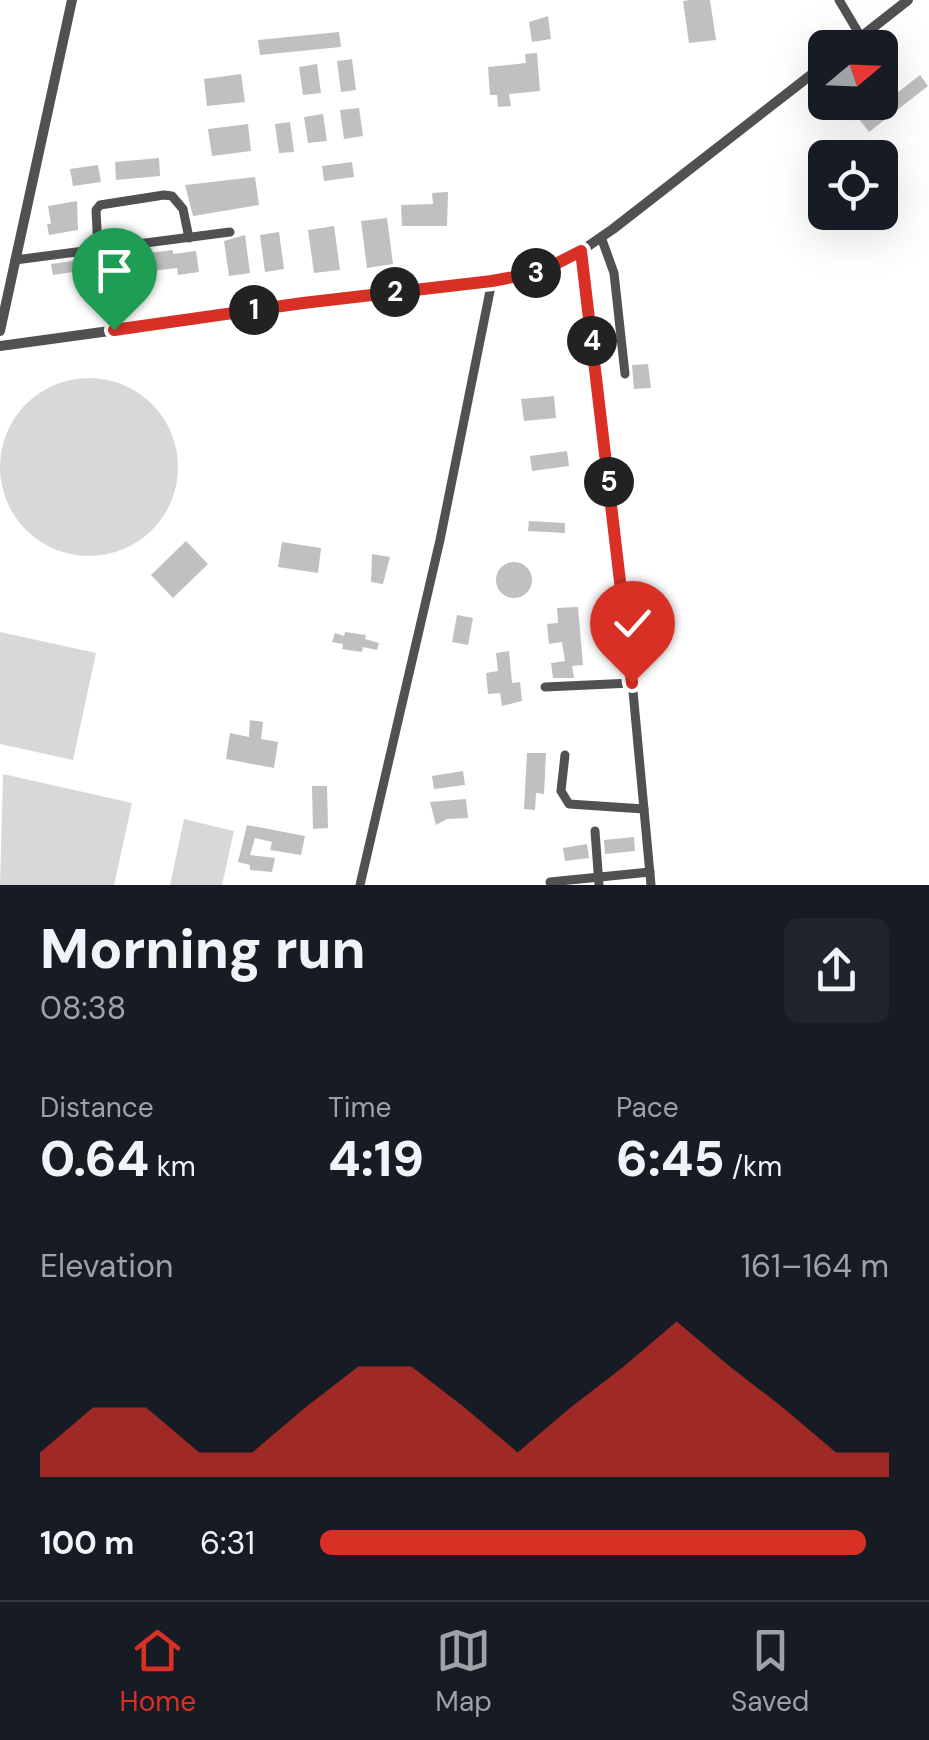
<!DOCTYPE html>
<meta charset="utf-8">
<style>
:root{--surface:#171b24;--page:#20242c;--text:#f1f3f6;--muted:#9ea1a6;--line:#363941;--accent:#d93025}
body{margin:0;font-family:"DM Sans",sans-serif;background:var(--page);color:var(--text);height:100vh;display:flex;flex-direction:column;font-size:38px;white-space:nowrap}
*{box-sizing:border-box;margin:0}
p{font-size:32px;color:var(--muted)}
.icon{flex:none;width:55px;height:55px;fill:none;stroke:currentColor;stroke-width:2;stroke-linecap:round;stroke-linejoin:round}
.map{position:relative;height:885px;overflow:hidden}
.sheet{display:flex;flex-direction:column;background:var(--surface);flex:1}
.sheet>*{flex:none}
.needle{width:65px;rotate:71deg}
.fabs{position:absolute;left:808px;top:30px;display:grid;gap:20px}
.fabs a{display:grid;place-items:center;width:90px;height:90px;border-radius:15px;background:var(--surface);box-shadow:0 10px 40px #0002;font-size:50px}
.pin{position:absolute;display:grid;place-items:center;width:85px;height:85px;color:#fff;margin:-102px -42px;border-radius:50% 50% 50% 0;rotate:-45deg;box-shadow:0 0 10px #0007}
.pin .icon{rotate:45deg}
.km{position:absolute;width:50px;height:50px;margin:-25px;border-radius:50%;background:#222;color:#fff;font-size:28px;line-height:50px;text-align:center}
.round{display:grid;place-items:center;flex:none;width:105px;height:105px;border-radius:15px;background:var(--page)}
.headline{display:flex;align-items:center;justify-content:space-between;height:170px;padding:0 40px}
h1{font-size:55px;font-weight:800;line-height:75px}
.stats{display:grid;grid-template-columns:repeat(3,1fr);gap:15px;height:170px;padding:10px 40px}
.stats div{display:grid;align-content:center}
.stats b{font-size:50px;font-weight:800}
.stats small{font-size:28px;font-weight:400}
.stats p{font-size:28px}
.chart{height:280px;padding:20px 40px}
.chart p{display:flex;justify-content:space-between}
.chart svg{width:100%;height:180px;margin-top:10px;fill:var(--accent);opacity:.7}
ul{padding:0 40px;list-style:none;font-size:32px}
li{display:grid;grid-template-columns:160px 120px 1fr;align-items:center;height:75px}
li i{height:25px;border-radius:12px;background:var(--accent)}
.tabs{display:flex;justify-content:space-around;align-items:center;height:140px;border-top:2px solid var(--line);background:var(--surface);font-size:28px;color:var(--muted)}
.tabs a{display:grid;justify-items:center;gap:5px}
.tabs .current{color:var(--accent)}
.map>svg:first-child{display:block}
.green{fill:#d8d8d8}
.building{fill:#c0c0c0}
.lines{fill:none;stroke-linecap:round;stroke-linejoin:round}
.minor{stroke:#515151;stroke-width:9}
.tertiary{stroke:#515151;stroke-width:10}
.route-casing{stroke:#fff;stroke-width:20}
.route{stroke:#d93025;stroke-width:12}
</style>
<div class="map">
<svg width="929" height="885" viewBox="0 0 929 885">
<rect width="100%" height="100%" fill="#fff"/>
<g class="green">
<circle cx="89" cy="467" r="89"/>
<path d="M0,632l96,21 -23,107 -73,-16z"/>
<path d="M3,774l129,29 -18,82h-114z"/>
<path d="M184,819l50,12 -12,54h-52z"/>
</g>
<g class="building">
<path d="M690,0h20l6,40 -27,3 -6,-42z"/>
<path d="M548,16l3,23 -19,3 -3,-20z"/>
<path d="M339,32l2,15 -81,8 -2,-15z"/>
<path d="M537,53l3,38 -31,3 2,12 -13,1 -1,-12h-7l-2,-28 38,-4 -1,-9z"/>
<path d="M352,59l4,31 -15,2 -4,-31z"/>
<path d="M317,64l4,29 -18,2 -4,-28z"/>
<path d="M241,74l4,28 -38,4 -3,-27z"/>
<path d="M920,75l8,11 -59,46 -23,-30h20l7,10z"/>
<path d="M359,108l4,28 -19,3 -4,-29z"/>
<path d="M323,114l4,27 -19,2 -4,-26z"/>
<path d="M290,122l4,30 -15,1 -4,-29z"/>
<path d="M248,124l3,27 -39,5 -4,-27z"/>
<path d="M159,158l1,18 -44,4 -1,-18z"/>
<path d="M352,162l2,15 -30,4 -2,-15z"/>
<path d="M98,165l3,17 -28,4 -3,-17z"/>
<path d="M255,177l4,28 -66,11 -8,-31z"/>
<path d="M448,192l-1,34h-45l-1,-21 32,-1 -1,-11z"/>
<path d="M77,201l1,29 -29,5 -2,-11h4l-3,-18z"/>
<path d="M387,218l6,46 -26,4 -6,-47z"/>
<path d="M334,226l6,44 -26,3 -6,-43z"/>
<path d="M279,232l5,37 -19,3 -5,-37z"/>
<path d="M245,235l5,38 -21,3 -5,-35z"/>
<path d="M173,250v4l23,-3 3,21 -21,3 -1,-7 -26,3 -2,-18z"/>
<path d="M109,256l2,10 -58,9 -2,-11z"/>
<path d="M648,364l3,24 -17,1 -2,-24z"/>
<path d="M554,396l2,22 -32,3 -3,-22z"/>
<path d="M567,451l2,15 -37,5 -2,-15z"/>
<path d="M529,521l36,2v10l-37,-2z"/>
<path d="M186,541l22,23 -35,34 -22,-23z"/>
<path d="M282,542l39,6 -3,25 -40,-6z"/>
<path d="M372,554l18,3 -7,27 -12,-2z"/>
<circle cx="514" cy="580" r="18"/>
<path d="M578,607l5,58 -11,1 2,12h-21l-2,-15 14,-2 -3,-19 -13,2 -2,-20 11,-1 -1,-15z"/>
<path d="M457,615l16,3 -5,27 -16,-3z"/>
<path d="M345,632l21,3 -1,4 14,4 -2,7 -14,-3 -1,5 -20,-3 1,-5 -11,-2 3,-9 9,3z"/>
<path d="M509,651l3,32 8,-1 2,19 -20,5 -2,-13 -12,1 -2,-21 12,-2 -2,-18z"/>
<path d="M250,720l13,2 -2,17 17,3 -4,26 -48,-9 4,-26 19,4z"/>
<path d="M527,753h19l-2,41 -8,-1 -1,17 -11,-1z"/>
<path d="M463,771l2,14 -31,4 -2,-13z"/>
<path d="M312,786h15l1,42 -15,1z"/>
<path d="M466,799l2,19 -21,1 -11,6 -6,-23z"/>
<path d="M247,825l58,11 -4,19 -31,-5 2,-8 -17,-4 -5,17 25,3 -3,14 -22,-2v-5l-12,-3z"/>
<path d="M634,837l1,14 -30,3 -1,-14z"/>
<path d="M587,844l2,14 -24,3 -2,-13z"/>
</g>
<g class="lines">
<g class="minor">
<path d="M839,0l22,37"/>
<path d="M601,237l13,36 11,101"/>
<path d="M98,250l-2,-40 4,-5 64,-10 8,1 11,13 6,29"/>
<path d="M581,251l48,397 22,237"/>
<path d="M15,260l215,-28"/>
<path d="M545,687l87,-4"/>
<path d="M565,755l-4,36 8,13 75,5"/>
<path d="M595,831l4,54"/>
<path d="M550,882l100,-10"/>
<path d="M360,885l80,-345 52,-259"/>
</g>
<g class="tertiary">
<path d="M847,48l61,-48"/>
<path d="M0,331l72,-331"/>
<path d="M0,346l539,-74 42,-21 32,-22 212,-165"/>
</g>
</g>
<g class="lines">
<g class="route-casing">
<path id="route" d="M114,330l189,-27 189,-22 48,-9 41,-21 51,432"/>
</g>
<use href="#route" class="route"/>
</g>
</svg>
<div class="fabs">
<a><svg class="needle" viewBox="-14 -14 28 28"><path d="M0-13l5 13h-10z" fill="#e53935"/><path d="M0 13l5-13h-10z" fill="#9ea1a6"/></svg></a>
<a><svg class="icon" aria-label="locate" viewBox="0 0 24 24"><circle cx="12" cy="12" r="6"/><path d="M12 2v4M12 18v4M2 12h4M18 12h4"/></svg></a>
</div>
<div class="pin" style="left:114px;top:330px;background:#1e9e55"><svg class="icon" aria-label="arrive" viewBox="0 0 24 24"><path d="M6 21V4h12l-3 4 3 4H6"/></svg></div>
<div class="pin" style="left:632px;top:683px;background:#d93025"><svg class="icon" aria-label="check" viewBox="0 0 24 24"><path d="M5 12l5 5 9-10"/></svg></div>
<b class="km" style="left:254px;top:310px">1</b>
<b class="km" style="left:395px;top:292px">2</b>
<b class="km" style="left:536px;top:273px">3</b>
<b class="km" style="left:592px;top:341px">4</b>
<b class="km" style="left:609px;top:482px">5</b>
</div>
<section class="sheet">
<div class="headline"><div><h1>Morning run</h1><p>08:38</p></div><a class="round"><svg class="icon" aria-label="share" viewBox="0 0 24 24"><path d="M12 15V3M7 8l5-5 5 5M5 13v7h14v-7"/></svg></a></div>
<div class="stats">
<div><p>Distance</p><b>0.64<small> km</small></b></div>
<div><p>Time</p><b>4:19</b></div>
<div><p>Pace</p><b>6:45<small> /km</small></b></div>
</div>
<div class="chart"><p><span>Elevation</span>161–164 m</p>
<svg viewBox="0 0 160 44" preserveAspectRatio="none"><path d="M0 44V38L10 27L20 27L30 38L40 38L50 27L60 17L70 17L80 27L90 38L100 27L110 17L120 6L130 17L140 27L150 38L160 38V44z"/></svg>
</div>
<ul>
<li><b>100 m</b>6:31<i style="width:96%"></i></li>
</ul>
</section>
<nav class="tabs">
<a class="current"><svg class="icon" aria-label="home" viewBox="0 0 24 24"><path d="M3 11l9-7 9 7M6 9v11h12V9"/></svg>Home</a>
<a><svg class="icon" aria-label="map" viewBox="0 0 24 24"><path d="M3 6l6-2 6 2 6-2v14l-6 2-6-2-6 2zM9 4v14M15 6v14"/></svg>Map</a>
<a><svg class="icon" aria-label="saved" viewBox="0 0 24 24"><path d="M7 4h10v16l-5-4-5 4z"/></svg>Saved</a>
</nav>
